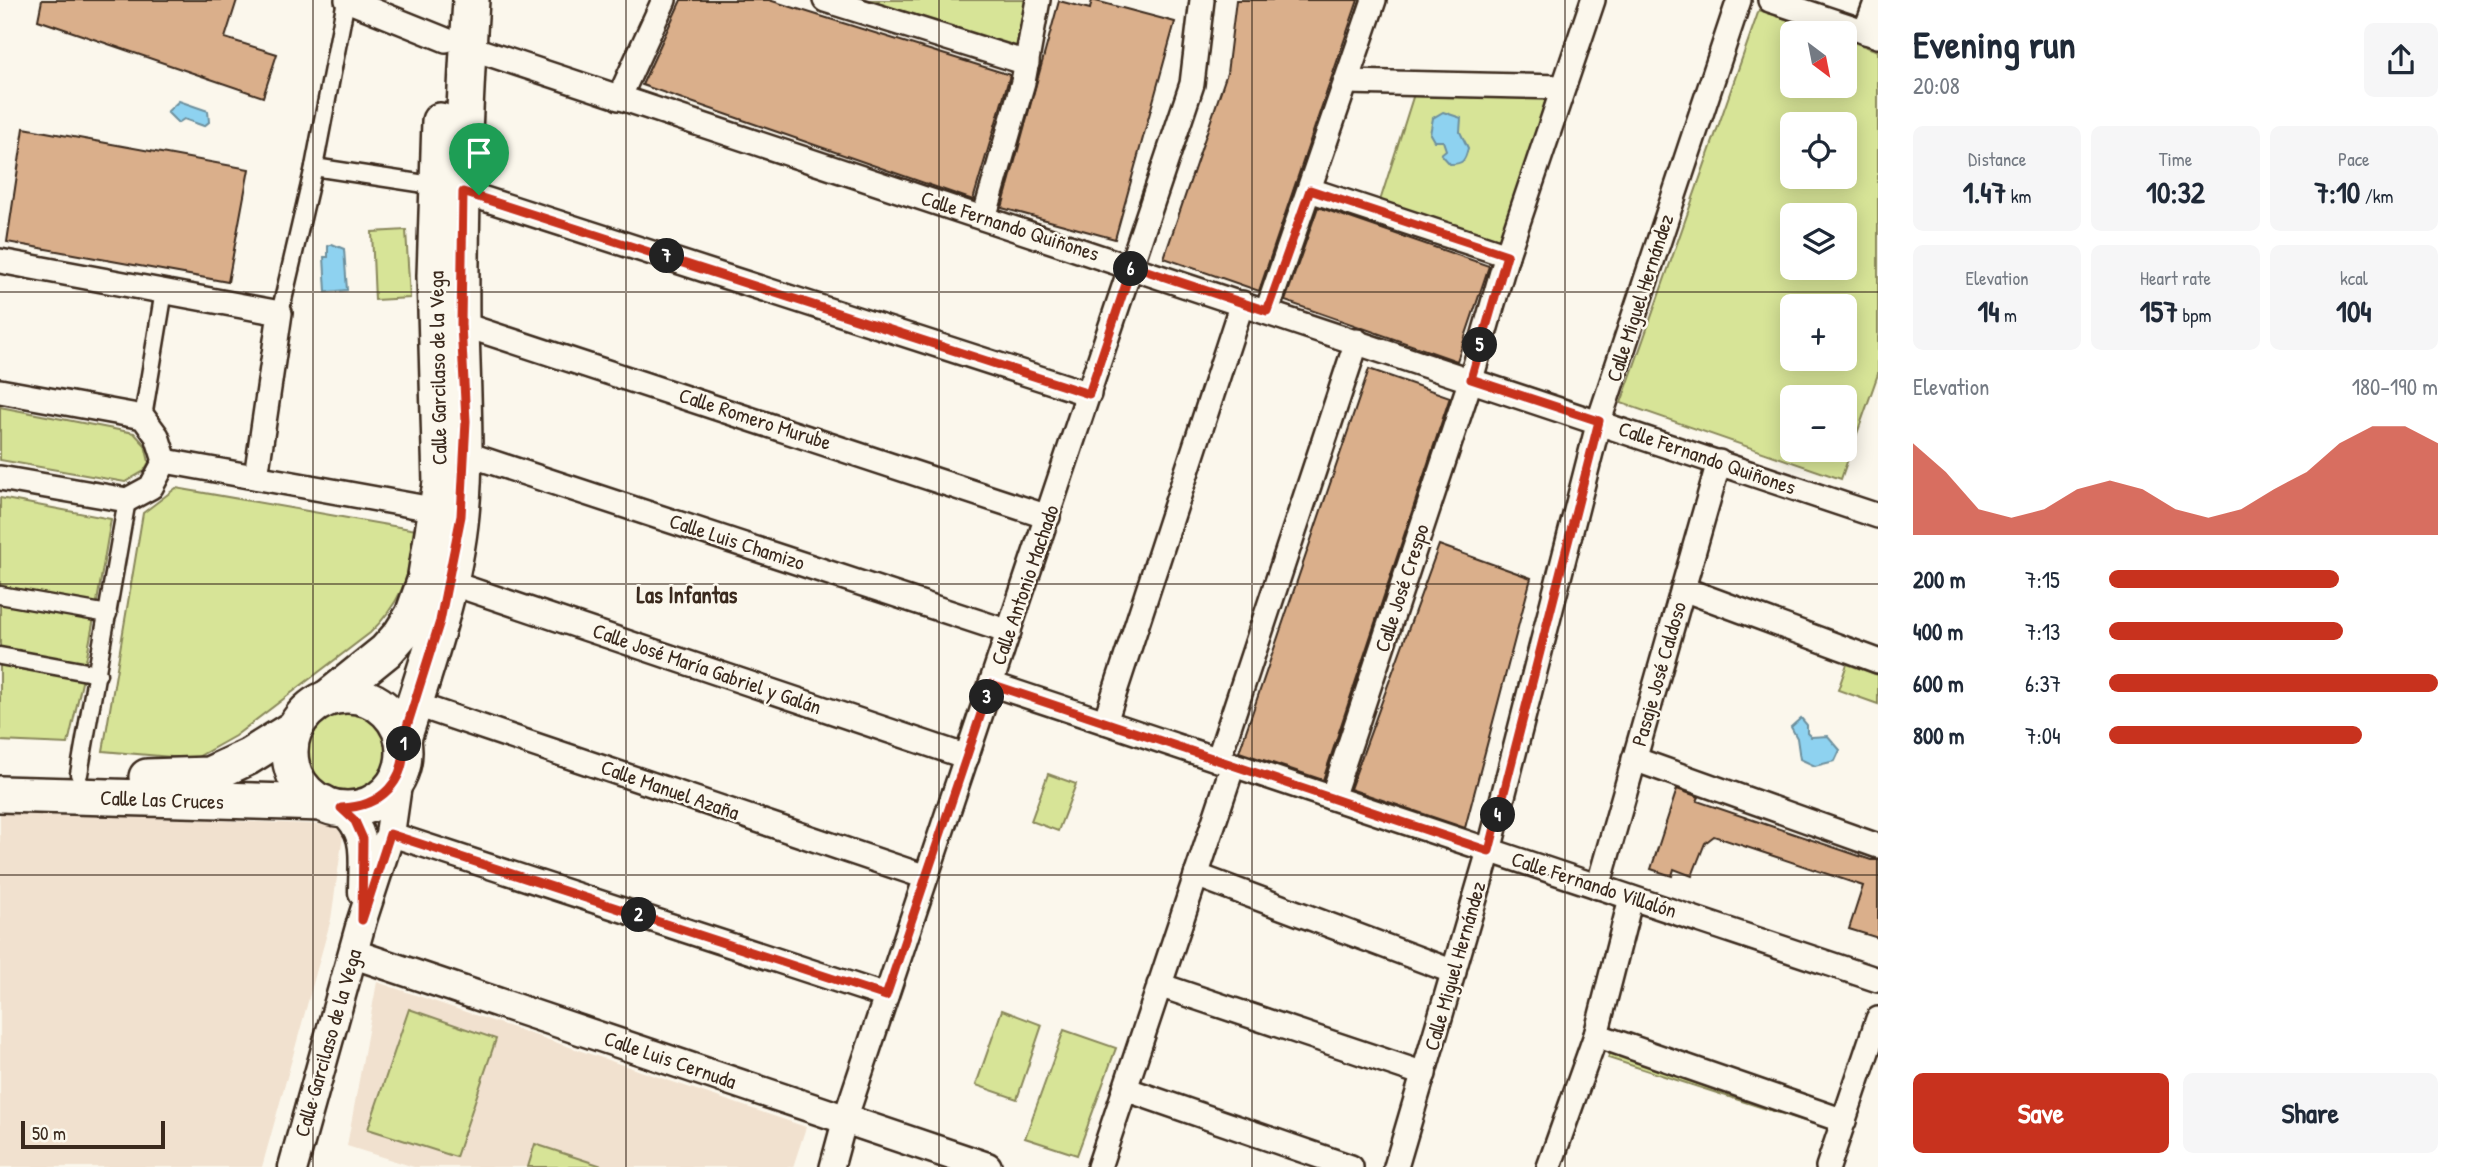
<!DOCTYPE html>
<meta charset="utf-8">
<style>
:root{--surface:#fff;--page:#f6f6f7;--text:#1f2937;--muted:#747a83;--accent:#c8321e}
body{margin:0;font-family:"Patrick Hand",sans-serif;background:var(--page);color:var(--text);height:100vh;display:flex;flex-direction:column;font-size:26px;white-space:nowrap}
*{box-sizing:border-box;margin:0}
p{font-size:23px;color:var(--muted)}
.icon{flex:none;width:38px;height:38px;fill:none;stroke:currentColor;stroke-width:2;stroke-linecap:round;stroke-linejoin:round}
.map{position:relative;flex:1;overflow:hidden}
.drawer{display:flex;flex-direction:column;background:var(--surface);width:595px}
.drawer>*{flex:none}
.needle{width:46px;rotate:148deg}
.fabs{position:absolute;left:1780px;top:21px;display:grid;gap:14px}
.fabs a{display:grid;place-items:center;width:77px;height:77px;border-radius:10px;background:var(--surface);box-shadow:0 4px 18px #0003;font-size:35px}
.scale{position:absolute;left:21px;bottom:18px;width:144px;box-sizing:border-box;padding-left:7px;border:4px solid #3b2a1e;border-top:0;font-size:19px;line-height:24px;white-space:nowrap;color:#3b2a1e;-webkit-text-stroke:5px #fbf7ec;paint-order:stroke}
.pin{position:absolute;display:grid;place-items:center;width:60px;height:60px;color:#fff;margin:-72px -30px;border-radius:50% 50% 50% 0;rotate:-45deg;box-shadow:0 0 7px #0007}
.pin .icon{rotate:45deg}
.km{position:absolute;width:35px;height:35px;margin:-18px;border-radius:50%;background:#222;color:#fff;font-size:19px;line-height:35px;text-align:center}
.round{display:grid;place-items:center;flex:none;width:74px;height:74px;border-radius:10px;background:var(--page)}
.summary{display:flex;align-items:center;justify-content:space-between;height:119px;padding:0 35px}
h1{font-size:38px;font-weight:800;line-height:52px}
.metrics{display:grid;grid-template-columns:repeat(3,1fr);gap:10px;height:119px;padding:7px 35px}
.metrics div{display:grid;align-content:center;border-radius:10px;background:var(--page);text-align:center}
.metrics b{font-size:30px;font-weight:800}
.metrics small{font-size:19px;font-weight:400}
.metrics p{font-size:19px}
.chart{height:196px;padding:14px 35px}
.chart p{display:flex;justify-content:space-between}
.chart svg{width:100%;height:126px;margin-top:7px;fill:var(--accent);opacity:.7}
.cta{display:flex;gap:14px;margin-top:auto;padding:14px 35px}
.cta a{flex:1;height:80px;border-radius:10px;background:var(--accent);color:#fff;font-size:28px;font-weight:800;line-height:80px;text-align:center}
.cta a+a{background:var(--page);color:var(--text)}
ul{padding:0 35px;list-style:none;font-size:23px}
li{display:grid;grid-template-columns:112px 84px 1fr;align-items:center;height:52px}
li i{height:18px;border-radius:9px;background:var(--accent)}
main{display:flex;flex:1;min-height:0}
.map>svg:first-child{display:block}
.built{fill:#f1e1cf}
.green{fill:#d7e497;stroke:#89875a;stroke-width:2;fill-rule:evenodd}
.water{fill:#8ed2f0;stroke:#6d8f9c;stroke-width:2}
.building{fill:#daaf8b;stroke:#3b2a1e;stroke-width:2}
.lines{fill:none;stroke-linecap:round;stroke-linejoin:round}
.pedestrian-casing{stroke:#3b2a1e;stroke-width:21}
.minor-casing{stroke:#3b2a1e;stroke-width:28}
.tertiary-casing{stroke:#3b2a1e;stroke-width:33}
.primary-casing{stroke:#3b2a1e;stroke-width:40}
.pedestrian{stroke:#fbf7ec;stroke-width:16}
.minor{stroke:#fbf7ec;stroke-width:23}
.tertiary{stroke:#fbf7ec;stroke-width:28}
.primary{stroke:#fbf7ec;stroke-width:35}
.route-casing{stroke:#fff;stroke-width:14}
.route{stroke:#c8321e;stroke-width:9}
.grid{fill:none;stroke:#3b2a1e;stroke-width:2;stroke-opacity:0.55}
.labels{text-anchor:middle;stroke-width:5;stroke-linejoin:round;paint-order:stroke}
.street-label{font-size:21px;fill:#3b2a1e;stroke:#fbf7ec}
.neighbourhood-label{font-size:23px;font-weight:bold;fill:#3b2a1e;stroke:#fbf7ec}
</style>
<main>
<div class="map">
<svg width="1878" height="1167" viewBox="0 0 1878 1167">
<rect width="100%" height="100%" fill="#fbf7ec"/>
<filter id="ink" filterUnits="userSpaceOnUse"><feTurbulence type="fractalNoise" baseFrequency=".0143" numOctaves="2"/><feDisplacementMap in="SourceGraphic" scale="14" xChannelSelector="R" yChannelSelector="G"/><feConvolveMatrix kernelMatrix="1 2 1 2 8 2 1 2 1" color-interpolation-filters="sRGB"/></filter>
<g filter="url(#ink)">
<g class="built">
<path d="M0,812l335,13 8,11 -12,83 -69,248h-262z"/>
<path d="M377,982l429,145 -13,40h-379l-67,-21z"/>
</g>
<g class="green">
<path d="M847,0h178l-5,52z"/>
<path d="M1759,10l68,23h-35v53h52l1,-47 33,12v323l-37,105 -220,-76zM1792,124h52v53h-52zM1792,215h52v53h-52zM1792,306h52v53h-52zM1792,397h52v53h-52z"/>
<path d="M1414,94l133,2 -45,145 -122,-40z"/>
<path d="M406,230l4,68 -35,2 -3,-68z"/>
<path d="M0,407l134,26 11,12 4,17 -5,9 -19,11 -125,-22z"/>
<path d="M176,488l246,43c-13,43 -20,71 -52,102l-135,103 -41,23 -91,-8 40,-238z"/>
<path d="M0,498l111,21 -15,89 -96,-17z"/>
<path d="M0,601l94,17 -9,48 -85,-15z"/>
<path d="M0,663l83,15 -15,66 -68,-3z"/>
<path d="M1847,664l31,11v29l-40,-14z"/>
<circle cx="348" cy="751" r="45"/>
<path d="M1048,774l28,10 -18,47 -27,-10z"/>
<path d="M409,1009l87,30 -40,118 -88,-28z"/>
<path d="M1002,1010l40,15 -25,74 -41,-14z"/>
<path d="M1064,1030l52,18 -39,107 -52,-17z"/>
<path d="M1618,1036l220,81 -6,13 -224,-72z"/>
<path d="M535,1144l70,23h-77z"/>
</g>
<g class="water">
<path d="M179,101l29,10 1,11 -5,4 -20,-7 -6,4 -11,-11z"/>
<path d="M1443,112l18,6 -1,14 8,16c-3,13 -5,16 -18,16l-9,-10 5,-4 -3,-9h-9l-4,-7 3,-16z"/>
<path d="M332,244l12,5 3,41 -21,2 -2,-35h4v-11z"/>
<path d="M1801,718l6,7v8l4,4 17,-1 12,14 -5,11 -20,5 -15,-7 -3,-21 -6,-11z"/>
</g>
<g class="building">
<path d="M42,0h195l-12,38 52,16 -14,43 -225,-77z"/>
<path d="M681,0h88l241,75 -37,125 -331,-115z"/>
<path d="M1092,0l83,22 -60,217 -113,-31 57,-207 31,8z"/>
<path d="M1236,0h122l-99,291 -95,-33 63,-185z"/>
<path d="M24,128l225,41 -21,113 -221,-40z"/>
<path d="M1318,207l171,59 -32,95 -172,-60z"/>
<path d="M1369,369l81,28 -127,383 -84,-28z"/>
<path d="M1439,545l92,33 -66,250 -115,-39z"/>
<path d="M1677,789l22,8 -2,4 174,59h7v78l-29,-9 14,-43 -149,-50 -9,7 -13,33 -18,-7 -2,7 -21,-7z"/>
</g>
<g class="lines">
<g class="pedestrian-casing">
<g id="pedestrian">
<path d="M314,167l124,19"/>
<path d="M280,313l34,-146 32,-167"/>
<path d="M143,417l21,-126"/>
<path d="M0,595l108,19"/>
<path d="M0,656l98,18"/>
<path d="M79,774l48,-274"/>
</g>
</g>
<g class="minor-casing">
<g id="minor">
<path d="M347,0l99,40"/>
<path d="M825,0l202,63"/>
<path d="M1770,0l108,36"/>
<path d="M1865,32l12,-32"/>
<path d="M468,47l1410,469"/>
<path d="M1347,82l216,5"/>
<path d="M619,98l45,-98"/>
<path d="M1310,190l197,65"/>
<path d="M463,192l626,202"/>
<path d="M984,218l39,-136 15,-82"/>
<path d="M0,261l280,52 -24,164"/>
<path d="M1267,311l107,-311"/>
<path d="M461,324l587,193"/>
<path d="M0,391l143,26 14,19 8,25 -14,26 -24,13 -127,-22"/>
<path d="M464,453l545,179"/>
<path d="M165,461l273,49"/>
<path d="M448,582l519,175"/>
<path d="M1683,589l195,72"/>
<path d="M991,684l887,296"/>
<path d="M414,704l512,173"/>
<path d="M1105,722l137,-419"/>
<path d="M1634,759l244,87"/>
<path d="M1218,760l139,-419"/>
<path d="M1332,798l139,-419 36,-124 86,-255"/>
<path d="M390,834l496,162"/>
<path d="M1196,875l258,97"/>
<path d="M1598,887l121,-425"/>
<path d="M1159,985l265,89"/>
<path d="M1596,1035l248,86"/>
<path d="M1125,1089l226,78"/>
<path d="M832,1167l13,-48 347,-1035 10,-84"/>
<path d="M1099,1167l134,-402"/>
<path d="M1396,1167l93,-316 110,-430 140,-421"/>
<path d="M1549,1167l47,-132 35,-137"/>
<path d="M1828,1167l50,-148"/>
</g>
</g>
<g class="tertiary-casing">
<g id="tertiary">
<path d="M341,808c29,27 22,47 22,84"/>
<path d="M354,954l633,213"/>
<path d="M293,1167l69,-247 28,-86 8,-56"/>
</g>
</g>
<g class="primary-casing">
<g id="primary">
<circle cx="347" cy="752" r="57"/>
<path d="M329,697l57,-46 15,-17 12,-19 12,-34 16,-98 -6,-207 5,-155"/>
<path d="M403,739c23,-72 51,-150 58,-225 6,-64 1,-127 0,-191 -1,-108 3,-215 10,-323"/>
<path d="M147,777l62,-2 39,-18 48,-30"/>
<path d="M0,794l323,9"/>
</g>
</g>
<use href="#pedestrian" class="pedestrian"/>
<use href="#minor" class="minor"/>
<use href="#tertiary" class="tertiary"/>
<use href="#primary" class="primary"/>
</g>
</g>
<g class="lines" filter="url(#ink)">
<g class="route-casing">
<path id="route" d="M1310,190l197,65 -36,124 128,42 -110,430 -498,-167 -105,312 -496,-162 -28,86 1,-81 -8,-18 -14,-13c40,-1 67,-27 62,-69l37,-118 21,-105 5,-95 -5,-97 2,-132 626,202 43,-128 135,45z"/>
</g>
<use href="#route" class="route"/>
</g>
<path class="grid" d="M313,0v1167M626,0v1167M939,0v1167M1252,0v1167M1565,0v1167M0,292h1878M0,584h1878M0,875h1878"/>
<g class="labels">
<g class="street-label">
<text transform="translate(1010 226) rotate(18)" y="7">Calle Fernando Quiñones</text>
<text transform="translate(1640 298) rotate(-72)" y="7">Calle Miguel Hernández</text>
<text transform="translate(438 368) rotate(-91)" y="7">Calle Garcilaso de la Vega</text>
<text transform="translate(755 419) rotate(18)" y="7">Calle Romero Murube</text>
<text transform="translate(1707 458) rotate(19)" y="7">Calle Fernando Quiñones</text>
<text transform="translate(737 542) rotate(18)" y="7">Calle Luis Chamizo</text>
<text transform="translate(1025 585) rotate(-71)" y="7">Calle Antonio Machado</text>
<text transform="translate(1402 588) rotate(-72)" y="7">Calle José Crespo</text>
<text transform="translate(707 669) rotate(19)" y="7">Calle José María Gabriel y Galán</text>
<text transform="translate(1659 674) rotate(-74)" y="7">Pasaje José Caldoso</text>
<text transform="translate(670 790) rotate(19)" y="7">Calle Manuel Azaña</text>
<text transform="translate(162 800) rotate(2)" y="7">Calle Las Cruces</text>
<text transform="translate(1594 885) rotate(18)" y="7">Calle Fernando Villalón</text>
<text transform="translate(1455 966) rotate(-74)" y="7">Calle Miguel Hernández</text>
<text transform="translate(328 1043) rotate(-74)" y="7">Calle Garcilaso de la Vega</text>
<text transform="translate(670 1060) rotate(19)" y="7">Calle Luis Cernuda</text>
</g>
<g class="neighbourhood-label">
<text x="687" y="603">Las Infantas</text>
</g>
</g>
</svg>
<div class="fabs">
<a><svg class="needle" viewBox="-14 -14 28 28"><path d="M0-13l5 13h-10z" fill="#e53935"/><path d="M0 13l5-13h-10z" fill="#747a83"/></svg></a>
<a><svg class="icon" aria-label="locate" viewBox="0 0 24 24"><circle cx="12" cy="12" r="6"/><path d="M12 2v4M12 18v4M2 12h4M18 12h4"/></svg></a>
<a><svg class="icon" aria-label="layers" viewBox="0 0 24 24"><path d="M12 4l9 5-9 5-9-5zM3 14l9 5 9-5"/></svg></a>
<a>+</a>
<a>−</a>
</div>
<div class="scale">50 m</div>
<div class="pin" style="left:479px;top:195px;background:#1e9e55"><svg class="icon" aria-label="arrive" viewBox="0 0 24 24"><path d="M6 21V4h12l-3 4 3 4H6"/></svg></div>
<b class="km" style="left:404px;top:744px">1</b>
<b class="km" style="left:639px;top:915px">2</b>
<b class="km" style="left:987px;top:697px">3</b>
<b class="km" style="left:1498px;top:815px">4</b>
<b class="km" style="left:1480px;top:345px">5</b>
<b class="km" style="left:1131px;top:269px">6</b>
<b class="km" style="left:667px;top:256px">7</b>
</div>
<section class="drawer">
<div class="summary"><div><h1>Evening run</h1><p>20:08</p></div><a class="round"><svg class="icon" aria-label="share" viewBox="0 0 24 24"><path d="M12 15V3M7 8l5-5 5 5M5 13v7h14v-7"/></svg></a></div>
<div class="metrics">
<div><p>Distance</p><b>1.47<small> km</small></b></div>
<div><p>Time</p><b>10:32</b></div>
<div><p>Pace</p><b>7:10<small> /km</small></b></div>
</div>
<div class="metrics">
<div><p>Elevation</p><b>14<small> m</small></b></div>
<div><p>Heart rate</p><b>157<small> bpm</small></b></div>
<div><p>kcal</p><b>104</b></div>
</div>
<div class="chart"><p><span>Elevation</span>180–190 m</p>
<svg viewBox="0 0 160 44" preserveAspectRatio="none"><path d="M0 44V12L10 22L20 35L30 38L40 35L50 28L60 25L70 28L80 35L90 38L100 35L110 28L120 22L130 12L140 6L150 6L160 12V44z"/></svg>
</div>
<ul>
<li><b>200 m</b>7:15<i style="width:70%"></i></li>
<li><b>400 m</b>7:13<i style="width:71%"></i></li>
<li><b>600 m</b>6:37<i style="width:100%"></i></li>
<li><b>800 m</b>7:04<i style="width:77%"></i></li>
</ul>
<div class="cta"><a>Save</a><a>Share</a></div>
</section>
</main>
